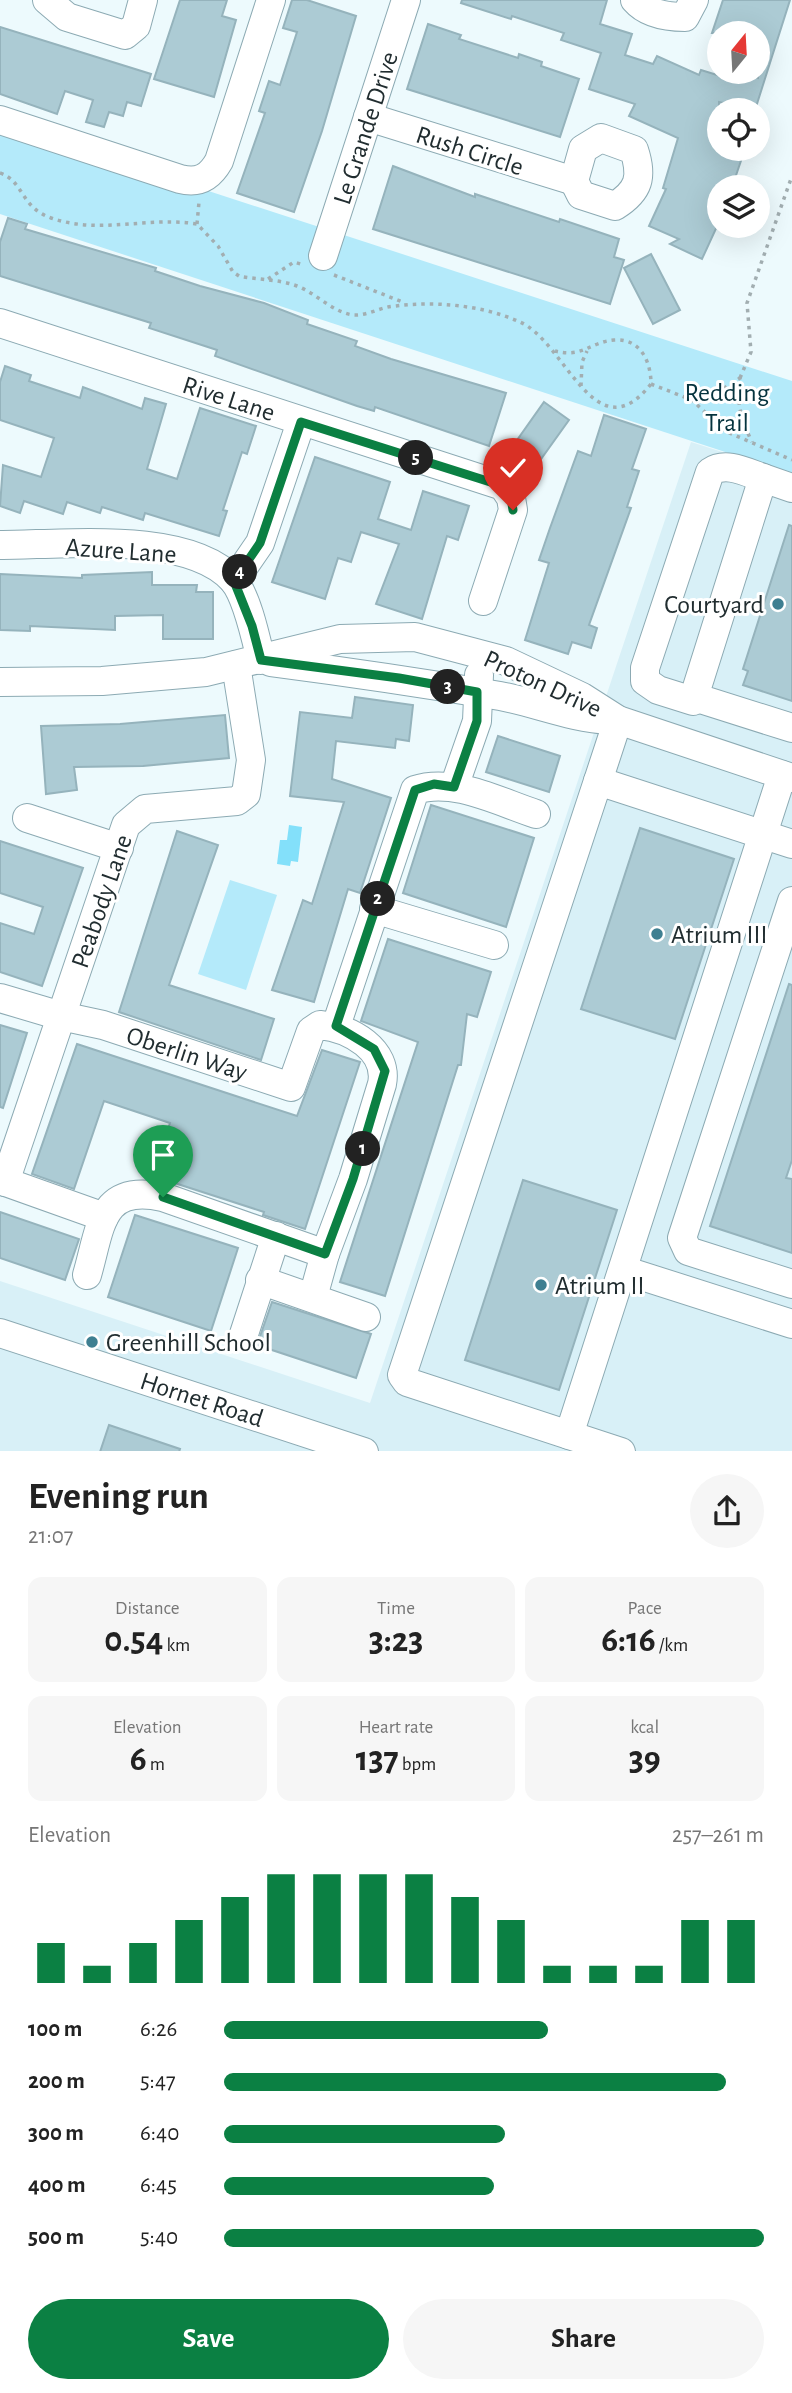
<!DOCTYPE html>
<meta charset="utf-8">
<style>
:root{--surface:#fff;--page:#f6f6f6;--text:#222;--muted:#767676;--accent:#0b8043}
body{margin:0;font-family:"Alegreya Sans",sans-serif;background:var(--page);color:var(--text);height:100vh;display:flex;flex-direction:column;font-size:26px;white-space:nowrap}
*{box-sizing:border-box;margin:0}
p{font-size:23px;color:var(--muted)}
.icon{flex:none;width:38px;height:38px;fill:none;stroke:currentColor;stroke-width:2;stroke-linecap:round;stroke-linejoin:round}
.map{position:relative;height:1451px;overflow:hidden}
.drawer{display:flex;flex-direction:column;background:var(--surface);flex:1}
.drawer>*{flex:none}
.needle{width:46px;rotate:18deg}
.fabs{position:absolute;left:707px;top:21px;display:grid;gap:14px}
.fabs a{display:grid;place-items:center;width:63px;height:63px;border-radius:50%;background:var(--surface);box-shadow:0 7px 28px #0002;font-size:35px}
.pin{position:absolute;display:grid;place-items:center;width:60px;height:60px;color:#fff;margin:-72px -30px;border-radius:50% 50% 50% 0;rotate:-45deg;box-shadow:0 0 7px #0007}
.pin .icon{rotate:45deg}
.km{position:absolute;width:35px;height:35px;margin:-18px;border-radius:50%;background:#222;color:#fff;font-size:19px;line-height:35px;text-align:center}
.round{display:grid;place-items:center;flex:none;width:74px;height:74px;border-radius:37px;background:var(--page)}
.headline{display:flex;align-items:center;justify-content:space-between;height:119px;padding:0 28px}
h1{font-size:38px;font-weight:700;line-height:52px}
.stats{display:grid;grid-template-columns:repeat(3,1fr);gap:10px;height:119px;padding:7px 28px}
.stats div{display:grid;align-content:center;border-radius:14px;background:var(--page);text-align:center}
.stats b{font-size:35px;font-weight:700}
.stats small{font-size:19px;font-weight:400}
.stats p{font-size:19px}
.chart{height:196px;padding:14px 28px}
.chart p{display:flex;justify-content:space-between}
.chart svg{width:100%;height:126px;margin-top:7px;stroke:var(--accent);stroke-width:6}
.action{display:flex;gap:14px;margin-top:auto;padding:14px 28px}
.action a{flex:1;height:80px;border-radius:42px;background:var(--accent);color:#fff;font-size:28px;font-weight:700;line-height:80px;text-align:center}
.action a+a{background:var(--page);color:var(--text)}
ul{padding:0 28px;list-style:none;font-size:23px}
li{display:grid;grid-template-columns:112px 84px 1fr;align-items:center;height:52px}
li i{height:18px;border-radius:9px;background:var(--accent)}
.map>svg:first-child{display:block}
.built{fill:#d8f0f7}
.green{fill:#b4eafa}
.water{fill:#83e0fa}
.building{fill:#accbd4;stroke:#95b3bc;stroke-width:2}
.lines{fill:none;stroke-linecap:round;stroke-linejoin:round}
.minor-casing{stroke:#8caab3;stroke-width:30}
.path{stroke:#a2aeb1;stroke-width:3.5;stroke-dasharray:3.5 5;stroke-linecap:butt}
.minor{stroke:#fff;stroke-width:28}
.route-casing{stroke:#fff;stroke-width:14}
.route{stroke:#0b8043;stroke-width:9}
.poi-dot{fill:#3e7f91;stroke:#fff;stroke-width:2.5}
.labels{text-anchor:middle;stroke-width:6;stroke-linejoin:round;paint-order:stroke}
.street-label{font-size:26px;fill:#212d30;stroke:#fff}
.park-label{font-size:26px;fill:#05333e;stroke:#fff}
.poi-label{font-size:26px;fill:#212d30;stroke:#fff;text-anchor:start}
</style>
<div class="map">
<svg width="792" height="1452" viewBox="0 0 792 1452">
<rect width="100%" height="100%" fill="#edfafd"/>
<path class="built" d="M691,442l101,32v977l-792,1v-171l370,122z"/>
<g class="green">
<path d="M0,123l792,258v93l-792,-260z"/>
<path d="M230,880l47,15 -31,95 -48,-16z"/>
</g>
<path class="water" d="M289,825l13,2 -4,35 -7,-1 -1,5 -13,-2 3,-24h7z"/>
<g class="building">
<path d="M180,0h47l-5,16 14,4 -22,77 -60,-18z"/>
<path d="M292,0h15l49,16 -34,115 -28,81 -57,-19 28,-80 -6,-2 10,-30 11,4 17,-53 -14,-4z"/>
<path d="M462,0h145l-7,24 32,10 -7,21 28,9 4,-8 42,19 2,-5 16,5 1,-3h21l19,6v-45h-46l11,-33h67l-35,110 -36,-8v47h26l-13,38h-13v35l-17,37 -32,-15 9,-5 -30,-13 17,-37 -3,-1 15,-50 -49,-22 6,-12 -46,-15 12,-36 -40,-13 3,-7 -52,-17 -1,3 -50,-16z"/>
<path d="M428,24l33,11 -2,4 59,19 1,-4 23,8 -1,4 38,13 -19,58 -153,-48z"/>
<path d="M0,27l151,47 -10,32 -14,-4 -4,14 -14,-4 -5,15 -18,-5 7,-22 -28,-9 -8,23 -57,-20z"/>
<path d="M393,166l82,31v-3l84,28 1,-3 59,20 -5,18 10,3 -14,44 -237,-75z"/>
<path d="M8,218l19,6 -2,5 131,39 -1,3 45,15 64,17 44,17 -1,4 50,17 -2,5 36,13 115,34 -17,53 -114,-39 -1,4 -17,-5 -142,-50 2,-6 -68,-22 2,-5 -151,-47v-34z"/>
<path d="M651,254l29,56 -27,14 -29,-56z"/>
<path d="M5,366l26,9 -2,6 51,17 3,-11 59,22 3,-11 21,6 -19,65 30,10 23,-71 56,18 -9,28 -5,-2 -19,58 4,1 -8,25 -74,-23 -2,7 -41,-13 -2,6 -33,-11 -4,12 -39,-13 -4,12 -20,-7 3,-41 38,12 13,-39 -54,-18v-38z"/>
<path d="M544,402l25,18 -38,53 -17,-12 9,-13 -8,-5z"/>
<path d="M604,415l42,14 -14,40 7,2 -12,36 4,1 -42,117 8,3 -6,20 -19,-6 -4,12 -43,-14 24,-77 -10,-3 11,-32 28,-77 13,5z"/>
<path d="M315,457l75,25 -12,37 33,11 12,-39 46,15 -11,34 -11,-4 -25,83 -46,-15 23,-60 -38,-12 -10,30 -13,-4 -13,41 -53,-17z"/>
<path d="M789,525l3,1v175l-49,-16 5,-14 -5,-2z"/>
<path d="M152,572v13h45l-1,7h17v47h-50v-24l-48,1v14l-85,-4v5l-30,-1v-56l82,4v-3z"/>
<path d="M355,697l58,8 -4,36 -13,-2 -1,9 -59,-7 -4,38 59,19 -31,95 -12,-4 -34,113 -42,-12 31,-90 9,4 32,-102 -54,-6 10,-84 52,6z"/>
<path d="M225,715l4,43 -86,8 -69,1 3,23 -31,4 -5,-68 79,-2z"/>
<path d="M498,736l62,20 -11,36 -63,-20z"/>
<path d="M431,805l103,33 -28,89 -103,-34z"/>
<path d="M640,828l94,31 -59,180 -94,-30z"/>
<path d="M177,831l41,14 -49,140 105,34 -13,41 -142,-48z"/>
<path d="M0,841l83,27 -41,118 -42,-14v-49l34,11 9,-27 -43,-14z"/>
<path d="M388,939l103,33 -14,45 -10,-3 -6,51h-3l-73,231 -45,-14 78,-240 -57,-21z"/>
<path d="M789,984l3,1v175l-6,18 6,1v74l-82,-27z"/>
<path d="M0,1025l27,8 -24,75 -3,-1z"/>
<path d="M77,1044l220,72 25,-66 38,12 -55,167 -42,-14 1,-3 -111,-36 17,-53 -66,-22 -30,88 -42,-15z"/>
<path d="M523,1180l94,30 -58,180 -94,-30z"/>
<path d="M0,1212l79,27 -14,41 -65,-22z"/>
<path d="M135,1215l103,33 -27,83 -103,-34z"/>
<path d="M272,1302l99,32 -15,44 -99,-33z"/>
<path d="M109,1425l71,24 -1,3h-79z"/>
</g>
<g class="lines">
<g class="minor-casing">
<g id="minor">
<path d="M47,0l20,17 58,18 11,-9 7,-26"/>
<path d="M635,0c12,14 31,17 50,17l9,-17"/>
<path d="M368,117l206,64"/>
<path d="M0,120l180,59c19,5 30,-2 39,-18l52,-161"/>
<path d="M601,138l33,12c9,27 5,41 -19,56l-34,-11 -7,-14 9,-32z"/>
<path d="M323,256l83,-256"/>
<path d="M0,323l503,163 8,12 2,12 -30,91"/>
<path d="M792,488l-29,-10 -69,219 98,31"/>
<path d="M0,545c62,0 188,-15 233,35 14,16 23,59 28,80"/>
<path d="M234,581l26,-38 41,-121"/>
<path d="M271,662c77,10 152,21 229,34 37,7 71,22 110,24"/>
<path d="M0,682l102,-1 104,-9 134,-33 75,-2 91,24 76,36 36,23 174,58"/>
<path d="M693,701l-35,-11 -13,-9v-13l65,-196c16,-11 36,0 53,6"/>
<path d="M598,781l20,-61"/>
<path d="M454,787l23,-66 2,-46"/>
<path d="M27,818l92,30"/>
<path d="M792,901l-110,337 6,13 104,33"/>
<path d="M374,909l120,36"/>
<path d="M0,998l61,18 42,9 188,62 20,-56 9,-6c30,3 69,25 62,59l-29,95 -28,75 -12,43"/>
<path d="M336,1026l79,-236c38,-13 84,12 121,24"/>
<path d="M0,1180l104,37"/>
<path d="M5,1182l121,-357 19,-16 92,-8 9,-7 5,-34 -15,-95"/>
<path d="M623,1270l169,54"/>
<path d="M87,1275c14,-48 13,-92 76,-78l162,57"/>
<path d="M260,1280l106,37"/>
<path d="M0,1333l364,119"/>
<path d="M243,1337l33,-101"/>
<path d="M569,1435l213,-660"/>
<path d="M621,1452l-214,-70 -5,-7 196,-594 194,63"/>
</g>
</g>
<g class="path">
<path d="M0,173c24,8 20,34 51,45 49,17 96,-2 146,6l21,22 15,26 6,4c19,4 40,3 58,10 19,7 35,26 56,29 15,1 27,-8 42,-9 41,-5 87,-1 125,16 46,20 75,133 131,62 0,-23 -11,-46 -37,-44 -24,2 -31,18 -59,11"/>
<path d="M197,224l2,-22"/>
<path d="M334,275l71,28"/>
<path d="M268,279l26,-17 10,3"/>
<path d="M740,378l11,-26 -4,-49 45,-127"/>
<path d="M651,384l41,16 33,31 67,29"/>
<path d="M581,386l1,-24 5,-11"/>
<path d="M692,400l24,-7 24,-15c-4,25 1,41 12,64"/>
</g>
<use href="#minor" class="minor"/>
</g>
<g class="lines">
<g class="route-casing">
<path id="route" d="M163,1197l162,57 28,-75 32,-108 -11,-22 -38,-23 79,-236 19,-6 20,3 23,-66v-29l-78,-14 -138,-18 -9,-34 -18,-45 26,-38 41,-121 202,64 8,12 2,12"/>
</g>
<use href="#route" class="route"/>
</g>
<g class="poi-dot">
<circle cx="778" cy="604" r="7"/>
<circle cx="657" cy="934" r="7"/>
<circle cx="541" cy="1285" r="7"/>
<circle cx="92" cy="1342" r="7"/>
</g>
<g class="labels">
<g class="street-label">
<text transform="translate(365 128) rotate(-72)" y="9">Le Grande Drive</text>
<text transform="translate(470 150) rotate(18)" y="9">Rush Circle</text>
<text transform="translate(229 398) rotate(18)" y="9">Rive Lane</text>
<text transform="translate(121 550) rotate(4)" y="9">Azure Lane</text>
<text transform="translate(543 683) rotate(25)" y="9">Proton Drive</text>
<text transform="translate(101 901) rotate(-71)" y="9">Peabody Lane</text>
<text transform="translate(187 1053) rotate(18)" y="9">Oberlin Way</text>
<text transform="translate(202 1399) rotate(18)" y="9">Hornet Road</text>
</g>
<g class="park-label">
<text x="727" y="401">Redding<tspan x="727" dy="30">Trail</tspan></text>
</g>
<g class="poi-label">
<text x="764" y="613" text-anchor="end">Courtyard</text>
<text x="671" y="943">Atrium III</text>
<text x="555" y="1294">Atrium II</text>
<text x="106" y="1351">Greenhill School</text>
</g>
</g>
</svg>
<div class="fabs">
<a><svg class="needle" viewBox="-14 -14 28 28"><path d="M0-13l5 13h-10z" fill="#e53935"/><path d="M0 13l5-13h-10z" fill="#767676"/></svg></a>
<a><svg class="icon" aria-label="locate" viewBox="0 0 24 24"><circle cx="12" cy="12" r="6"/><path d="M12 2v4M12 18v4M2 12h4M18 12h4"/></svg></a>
<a><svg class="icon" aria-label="layers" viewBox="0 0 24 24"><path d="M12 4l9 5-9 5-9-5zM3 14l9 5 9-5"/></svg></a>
</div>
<div class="pin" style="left:163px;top:1197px;background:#1e9e55"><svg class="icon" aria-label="arrive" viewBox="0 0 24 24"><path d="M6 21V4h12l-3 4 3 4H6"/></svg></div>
<div class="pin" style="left:513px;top:510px;background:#d93025"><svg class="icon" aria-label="check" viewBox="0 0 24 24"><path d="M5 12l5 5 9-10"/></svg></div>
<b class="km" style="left:363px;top:1149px">1</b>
<b class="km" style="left:378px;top:899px">2</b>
<b class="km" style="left:448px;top:687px">3</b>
<b class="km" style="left:240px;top:572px">4</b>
<b class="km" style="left:416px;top:458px">5</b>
</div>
<section class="drawer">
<div class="headline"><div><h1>Evening run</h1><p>21:07</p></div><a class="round"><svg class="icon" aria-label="share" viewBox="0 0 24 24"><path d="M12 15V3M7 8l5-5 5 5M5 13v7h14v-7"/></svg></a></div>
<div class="stats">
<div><p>Distance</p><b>0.54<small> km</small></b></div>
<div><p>Time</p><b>3:23</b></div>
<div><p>Pace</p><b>6:16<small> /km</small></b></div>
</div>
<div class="stats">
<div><p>Elevation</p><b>6<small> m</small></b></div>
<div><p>Heart rate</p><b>137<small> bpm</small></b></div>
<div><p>kcal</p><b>39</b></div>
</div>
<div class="chart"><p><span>Elevation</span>257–261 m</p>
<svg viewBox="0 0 160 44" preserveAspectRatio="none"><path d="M5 44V30M15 44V38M25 44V30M35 44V22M45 44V14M55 44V6M65 44V6M75 44V6M85 44V6M95 44V14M105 44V22M115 44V38M125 44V38M135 44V38M145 44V22M155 44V22"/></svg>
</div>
<ul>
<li><b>100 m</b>6:26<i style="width:60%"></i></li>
<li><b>200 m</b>5:47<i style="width:93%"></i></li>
<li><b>300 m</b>6:40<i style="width:52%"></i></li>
<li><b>400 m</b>6:45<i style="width:50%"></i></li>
<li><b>500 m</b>5:40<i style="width:100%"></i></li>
</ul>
<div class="action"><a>Save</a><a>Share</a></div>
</section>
